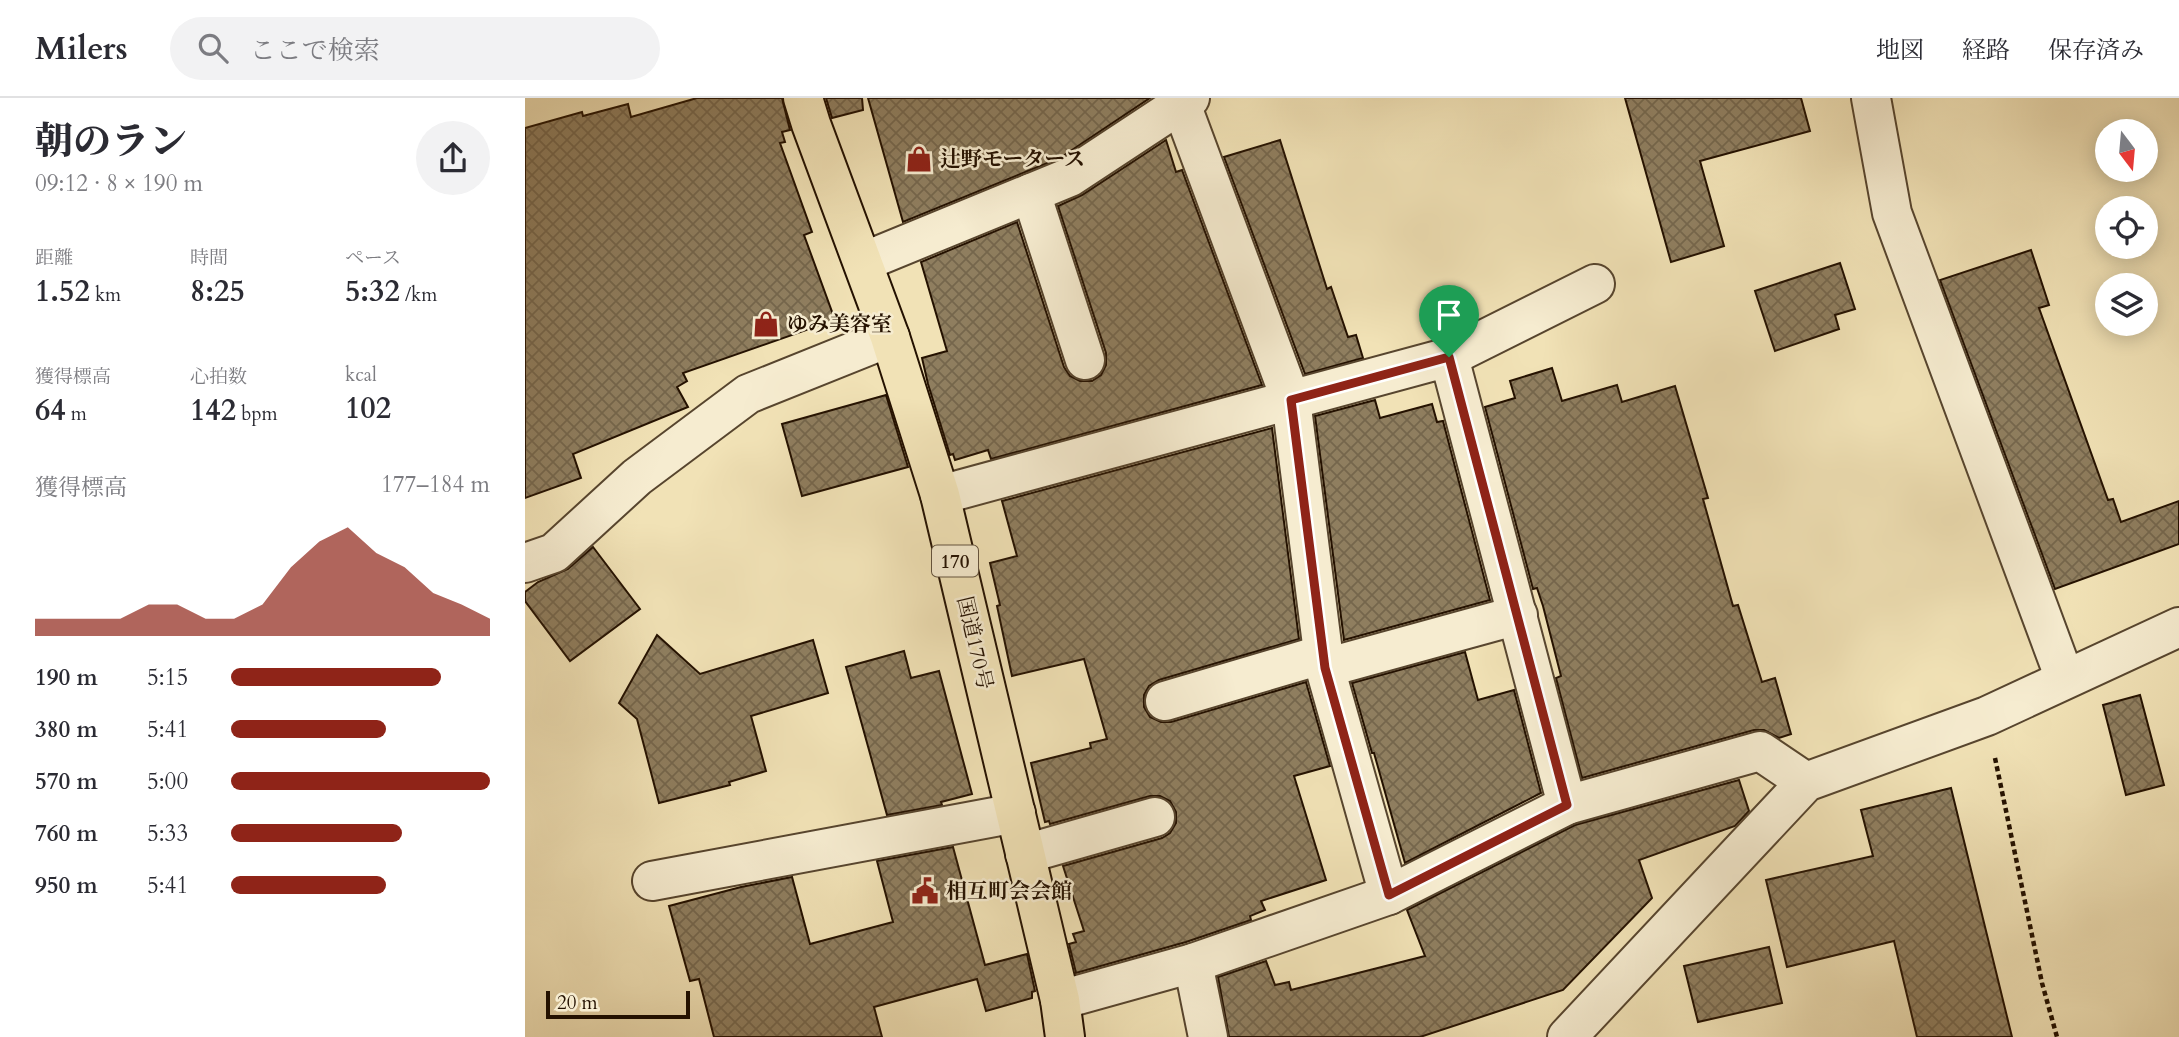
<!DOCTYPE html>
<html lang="ja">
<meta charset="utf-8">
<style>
:root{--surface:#fff;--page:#f2f2f3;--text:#2b2b33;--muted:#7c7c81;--line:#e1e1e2;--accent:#8f2418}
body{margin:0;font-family:Cardo,"Noto Serif JP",serif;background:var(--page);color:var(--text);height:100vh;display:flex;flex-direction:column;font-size:26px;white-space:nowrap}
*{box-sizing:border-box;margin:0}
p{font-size:23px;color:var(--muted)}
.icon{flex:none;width:38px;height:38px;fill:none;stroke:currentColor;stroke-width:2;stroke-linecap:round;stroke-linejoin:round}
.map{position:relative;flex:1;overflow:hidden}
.details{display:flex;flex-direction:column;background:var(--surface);width:525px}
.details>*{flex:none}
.needle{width:46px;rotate:164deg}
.tools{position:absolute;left:1570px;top:21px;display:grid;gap:14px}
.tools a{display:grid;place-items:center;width:63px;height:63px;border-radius:50%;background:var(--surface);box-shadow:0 4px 18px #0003;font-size:35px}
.scale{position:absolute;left:21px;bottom:18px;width:144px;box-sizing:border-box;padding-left:7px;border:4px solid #241100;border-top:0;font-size:19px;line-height:24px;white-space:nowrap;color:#241100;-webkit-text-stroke:5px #f6ecd0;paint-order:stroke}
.pin{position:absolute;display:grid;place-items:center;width:60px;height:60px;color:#fff;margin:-72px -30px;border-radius:50% 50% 50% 0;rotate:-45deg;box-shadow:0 0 7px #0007}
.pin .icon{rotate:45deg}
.round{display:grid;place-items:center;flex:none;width:74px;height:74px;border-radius:37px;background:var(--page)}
.summary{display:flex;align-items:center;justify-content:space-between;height:119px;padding:0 35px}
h1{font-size:38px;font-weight:800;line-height:52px}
.metrics{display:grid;grid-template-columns:repeat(3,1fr);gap:10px;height:119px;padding:7px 35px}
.metrics div{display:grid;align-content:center}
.metrics b{font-size:30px;font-weight:800}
.metrics small{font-size:19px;font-weight:400}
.metrics p{font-size:19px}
.chart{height:196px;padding:14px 35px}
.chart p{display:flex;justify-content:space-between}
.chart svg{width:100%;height:126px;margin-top:7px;fill:var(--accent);opacity:.7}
ul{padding:0 35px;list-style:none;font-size:23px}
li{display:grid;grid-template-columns:112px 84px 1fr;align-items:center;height:52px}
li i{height:18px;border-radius:9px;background:var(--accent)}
header{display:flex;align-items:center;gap:42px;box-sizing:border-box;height:98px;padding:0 35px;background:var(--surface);border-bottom:2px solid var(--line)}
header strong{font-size:33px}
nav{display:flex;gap:38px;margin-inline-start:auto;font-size:24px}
.search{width:490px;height:63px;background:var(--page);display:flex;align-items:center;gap:18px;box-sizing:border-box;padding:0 24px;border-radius:38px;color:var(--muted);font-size:26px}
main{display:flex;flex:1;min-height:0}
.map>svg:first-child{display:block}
.building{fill:url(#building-cross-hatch);stroke:#241100;stroke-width:2}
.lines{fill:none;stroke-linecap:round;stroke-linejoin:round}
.minor-casing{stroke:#57452e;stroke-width:42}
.highway-casing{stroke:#241100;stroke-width:42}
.path{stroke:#241100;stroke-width:4.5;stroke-dasharray:5 3.5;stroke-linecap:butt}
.minor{stroke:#f6ecd0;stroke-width:38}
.highway{stroke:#f1e2b6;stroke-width:38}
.route-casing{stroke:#fff;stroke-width:14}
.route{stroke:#8f2418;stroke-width:9}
.labels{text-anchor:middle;stroke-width:5;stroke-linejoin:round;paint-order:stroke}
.shield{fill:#f6ecd0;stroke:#63533e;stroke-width:2}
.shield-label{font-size:19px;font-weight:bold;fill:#241100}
.poi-label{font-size:21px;font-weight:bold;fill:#241100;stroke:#f6ecd0;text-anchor:start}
.street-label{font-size:21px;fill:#241100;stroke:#f6ecd0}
</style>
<header>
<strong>Milers</strong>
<div class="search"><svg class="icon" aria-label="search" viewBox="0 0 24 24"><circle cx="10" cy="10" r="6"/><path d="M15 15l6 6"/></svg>ここで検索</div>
<nav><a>地図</a><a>経路</a><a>保存済み</a></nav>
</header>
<main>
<section class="details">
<div class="summary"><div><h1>朝のラン</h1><p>09:12 · 8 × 190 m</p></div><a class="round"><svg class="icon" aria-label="share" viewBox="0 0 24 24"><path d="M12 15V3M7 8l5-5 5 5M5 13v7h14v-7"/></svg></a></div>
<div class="metrics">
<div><p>距離</p><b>1.52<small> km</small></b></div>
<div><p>時間</p><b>8:25</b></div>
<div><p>ペース</p><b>5:32<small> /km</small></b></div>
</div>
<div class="metrics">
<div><p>獲得標高</p><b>64<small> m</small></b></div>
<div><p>心拍数</p><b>142<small> bpm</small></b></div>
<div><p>kcal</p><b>102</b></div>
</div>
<div class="chart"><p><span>獲得標高</span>177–184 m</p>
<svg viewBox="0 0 160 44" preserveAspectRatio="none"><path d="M0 44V38L10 38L20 38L30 38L40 33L50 33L60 38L70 38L80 33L90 20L100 11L110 6L120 15L130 20L140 29L150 33L160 38V44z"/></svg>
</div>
<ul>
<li><b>190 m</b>5:15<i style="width:81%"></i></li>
<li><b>380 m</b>5:41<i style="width:60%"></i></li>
<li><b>570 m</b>5:00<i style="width:100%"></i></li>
<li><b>760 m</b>5:33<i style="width:66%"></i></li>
<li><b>950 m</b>5:41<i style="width:60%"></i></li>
</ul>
</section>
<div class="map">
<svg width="1654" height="939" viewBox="0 0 1654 939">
<defs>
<pattern id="building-cross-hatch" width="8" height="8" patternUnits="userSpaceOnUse" patternTransform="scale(1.75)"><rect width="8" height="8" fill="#8f7e5f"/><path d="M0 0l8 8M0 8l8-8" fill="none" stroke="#75664c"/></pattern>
</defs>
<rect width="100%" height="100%" fill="#f1e2b6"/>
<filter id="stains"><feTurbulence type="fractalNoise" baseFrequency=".00286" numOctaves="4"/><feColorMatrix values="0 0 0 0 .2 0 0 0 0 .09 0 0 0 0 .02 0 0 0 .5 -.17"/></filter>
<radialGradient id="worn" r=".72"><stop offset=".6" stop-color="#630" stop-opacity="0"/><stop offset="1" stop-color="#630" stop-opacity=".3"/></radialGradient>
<g class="building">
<path d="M172,0h85l8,32 -8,2 3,10 -5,1 32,89 -8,3 31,85 -152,53 4,8 -10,6 11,20 -115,47 8,24 -56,20v-370l57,-16 1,4 45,-12 3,13z"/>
<path d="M301,0h36l1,12 -31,8z"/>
<path d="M343,0h282l-90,60 -157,64z"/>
<path d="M1100,0h176l9,33 -110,30 24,85 -53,16z"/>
<path d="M641,42l10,32 6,-2 80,215 -271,74 -3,-9 -33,10 -2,-6 -3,1 -22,-71 -6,-26 25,-7 -26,-89 96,-40 47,145 6,9 10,5h12l9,-6 5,-10v-12l-48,-147 24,-11z"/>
<path d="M755,42l47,149 4,-2 17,50 8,-2 7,23 -58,16 -81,-217z"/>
<path d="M1506,152l18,55 -10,3 69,192 5,-1 8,23 58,-21v43l-124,45 -115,-309z"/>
<path d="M1315,165l15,46 -20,6 4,14 -64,22 -20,-60z"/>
<path d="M1027,270l10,33 55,-16 5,17 53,-16 33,112 -5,1 30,107 5,-1 24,77 13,-4 16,56 -12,4 -15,-8h-10l-172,48 -26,-100 5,-2 -18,-70 -6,-18 -4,1 -48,-182 30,-9 -5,-17z"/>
<path d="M361,297l22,72 -106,29 -20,-72z"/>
<path d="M850,302l5,18 52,-14 5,18 6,-1 47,179 -146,40 -29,-224z"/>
<path d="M747,330l27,211 -140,41 -10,6 -5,9v12l6,10 11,5h10l135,-40 24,84 -36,10 32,104 -65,21 4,9 -15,6 1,4 -65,22 -110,31 -7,-29 7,-2 -3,-8 11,-3 -21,-65 99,-28 8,-5 6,-10v-11l-6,-11 -10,-5h-10l-100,28 -1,-3 -4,1 -14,-59 60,-15 -1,-5 17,-4 -23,-80 -72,17 -15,-70 3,-1 -10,-42 27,-7 -15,-55z"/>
<path d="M68,449l47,62 -70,52 -45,-60v-9l13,-10 30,-13z"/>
<path d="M132,537l43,39 113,-34 15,53 -77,23 15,55 -37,11 1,3 -71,18 -22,-84 -18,-16z"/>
<path d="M379,553l7,27 28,-7 33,123 -31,8 1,3 -55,10 -41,-148z"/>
<path d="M940,554l13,48 36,-10 27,103 -136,70 -31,-110h-2l-20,-70z"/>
<path d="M1615,597l24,90 -38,10 -23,-90z"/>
<path d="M1214,682l10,31 -14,15 -96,34 13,38 -89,92 -143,47h-191l-11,-60 48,-16 9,24 14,-3 2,8 134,-34 -18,-46 168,-85z"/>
<path d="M1426,690l61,249h-95l-23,-96 -107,26 -21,-87 107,-24 -12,-46z"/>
<path d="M428,749l32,118 42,-11 8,37 -3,1v6l-46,13 -9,-32 -103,28 8,30h-168l-15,-58 -9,2 -21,-75 72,-19 51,-10 18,67 83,-22 -16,-61z"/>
<path d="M1244,849l13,56 -84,19 -14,-56z"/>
</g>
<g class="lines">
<g class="minor-casing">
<g id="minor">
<path d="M1346,0l21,115 173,466"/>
<path d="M656,6l110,296 34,268 64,227"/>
<path d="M506,95l54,167"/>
<path d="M338,164l207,-85 120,-79"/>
<path d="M924,259l146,-73"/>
<path d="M415,397l509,-138 118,448 -178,90 -196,68 -133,37"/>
<path d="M0,465l29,-10 83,-76 111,-83 142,-57"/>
<path d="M800,570l193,-53"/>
<path d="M640,603l159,-47"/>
<path d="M1042,707l193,-54 46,31"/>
<path d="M500,756l130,-37"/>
<path d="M127,783l364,-68"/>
<path d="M668,865l15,74"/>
<path d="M1042,939l239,-255 181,-66 192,-89"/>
</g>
</g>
<g class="highway-casing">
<path id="highway" d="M278,0l8,26 79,213 50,158 120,505 5,37"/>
</g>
<path class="path" d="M1470,660l47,225 15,54"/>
<use href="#minor" class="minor"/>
<use href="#highway" class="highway"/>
</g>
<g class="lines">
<g class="route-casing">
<path id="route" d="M924,259l118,448 -178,90 -64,-227 -34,-268z"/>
</g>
<use href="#route" class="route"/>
</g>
<defs>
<g id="shop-bare" transform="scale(2.1)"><path d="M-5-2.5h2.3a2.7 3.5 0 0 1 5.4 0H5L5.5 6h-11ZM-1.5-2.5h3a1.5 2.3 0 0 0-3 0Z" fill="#8f2418" stroke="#f6ecd0" stroke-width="2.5" paint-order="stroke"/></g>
<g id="civic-bare" transform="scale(2.1)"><path d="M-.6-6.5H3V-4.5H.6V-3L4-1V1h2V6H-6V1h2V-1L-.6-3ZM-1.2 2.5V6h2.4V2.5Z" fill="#8f2418" stroke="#f6ecd0" stroke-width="2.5" paint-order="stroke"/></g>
</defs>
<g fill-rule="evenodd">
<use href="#shop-bare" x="394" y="61"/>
<use href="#shop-bare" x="241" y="226"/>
<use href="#civic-bare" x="400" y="793"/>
</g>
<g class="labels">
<rect class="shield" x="407" y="447.5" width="46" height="31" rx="5"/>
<g class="shield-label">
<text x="430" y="470">170</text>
</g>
<g class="poi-label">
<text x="415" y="68">辻野モータース</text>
<text x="262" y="233">ゆみ美容室</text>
<text x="421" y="800">相互町会会館</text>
</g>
<g class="street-label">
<text transform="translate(450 545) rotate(77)" y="7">国道170号</text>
</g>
</g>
<rect width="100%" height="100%" filter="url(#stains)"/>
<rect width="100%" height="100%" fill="url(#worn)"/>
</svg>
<div class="tools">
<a><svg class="needle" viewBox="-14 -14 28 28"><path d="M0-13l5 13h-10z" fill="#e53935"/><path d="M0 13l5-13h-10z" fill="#7c7c81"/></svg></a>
<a><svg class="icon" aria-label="locate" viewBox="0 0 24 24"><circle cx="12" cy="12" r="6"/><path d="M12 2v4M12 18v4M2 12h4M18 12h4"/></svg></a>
<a><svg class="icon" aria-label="layers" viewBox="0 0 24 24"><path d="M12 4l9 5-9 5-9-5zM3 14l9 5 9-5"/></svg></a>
</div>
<div class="scale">20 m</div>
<div class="pin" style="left:924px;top:259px;background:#1e9e55"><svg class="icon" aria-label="arrive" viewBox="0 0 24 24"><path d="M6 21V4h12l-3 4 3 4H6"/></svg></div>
</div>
</main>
